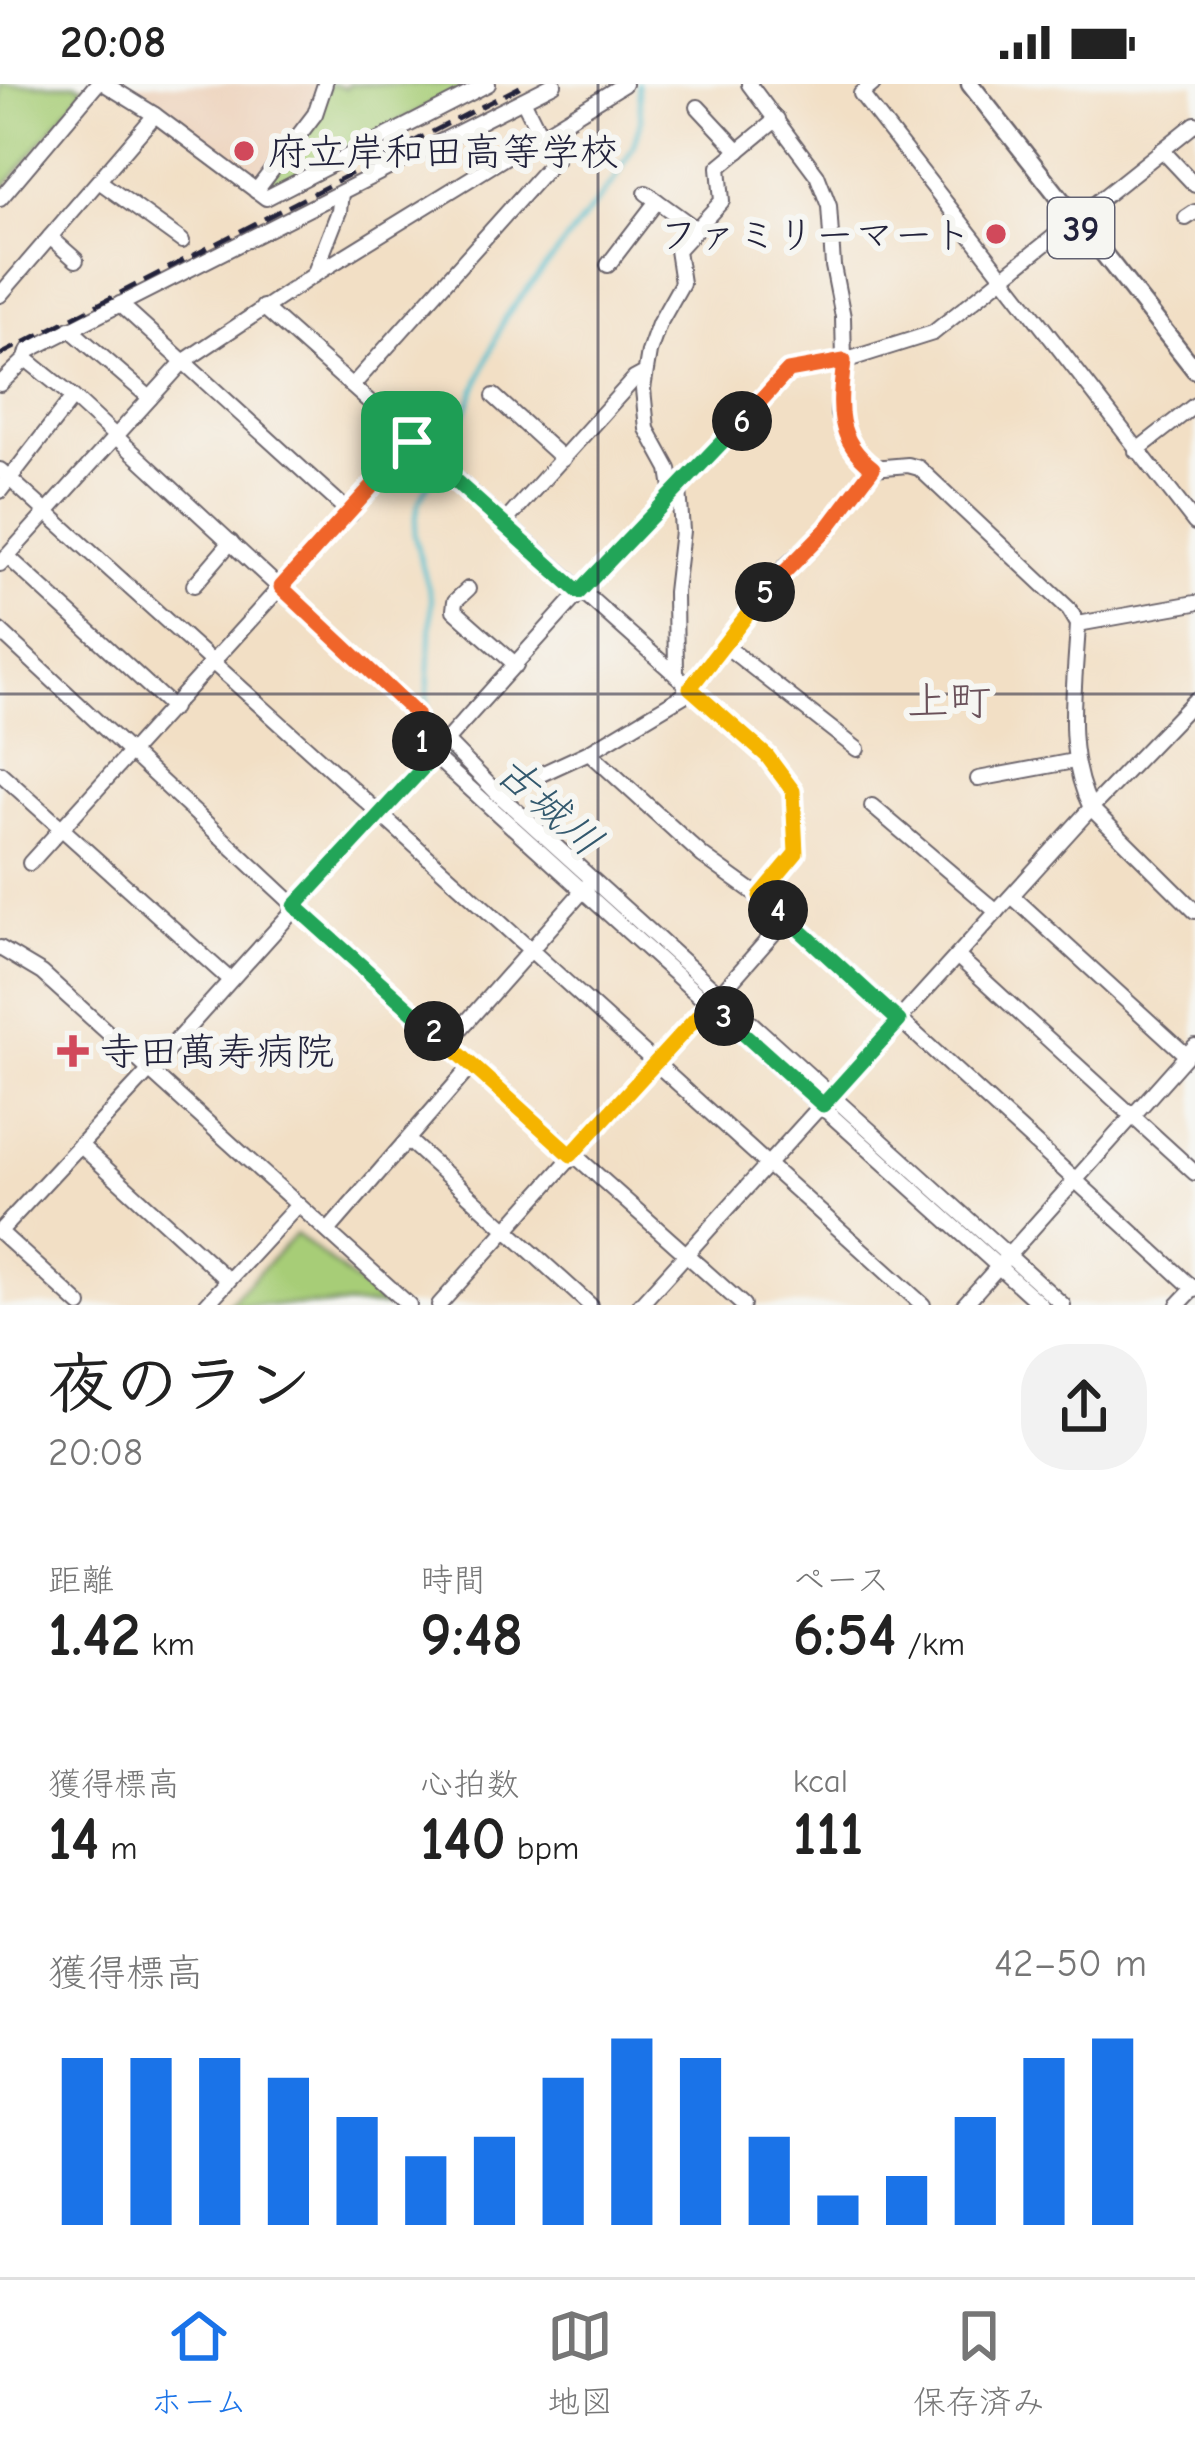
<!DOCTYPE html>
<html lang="ja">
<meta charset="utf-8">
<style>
:root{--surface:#fff;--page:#f2f2f2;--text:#222;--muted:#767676;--line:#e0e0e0;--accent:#1a73e8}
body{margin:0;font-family:"Comic Neue","Klee One",sans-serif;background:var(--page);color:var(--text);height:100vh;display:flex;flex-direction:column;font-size:45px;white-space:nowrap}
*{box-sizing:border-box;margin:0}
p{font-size:39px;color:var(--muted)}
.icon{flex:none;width:66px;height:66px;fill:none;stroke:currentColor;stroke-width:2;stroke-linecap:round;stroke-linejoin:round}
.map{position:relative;height:1221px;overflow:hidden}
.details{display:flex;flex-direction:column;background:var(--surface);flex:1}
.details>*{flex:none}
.pin{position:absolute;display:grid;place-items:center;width:102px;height:102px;color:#fff;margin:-51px;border-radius:24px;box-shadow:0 6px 18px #0006}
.km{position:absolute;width:60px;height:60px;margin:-30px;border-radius:50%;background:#222;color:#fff;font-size:33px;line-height:60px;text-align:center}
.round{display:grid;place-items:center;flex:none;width:126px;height:126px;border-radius:48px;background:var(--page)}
.overview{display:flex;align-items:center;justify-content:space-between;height:204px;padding:0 48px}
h1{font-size:66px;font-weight:600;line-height:90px}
.stats{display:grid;grid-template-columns:repeat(3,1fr);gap:18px;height:204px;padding:12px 48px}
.stats div{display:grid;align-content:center}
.stats b{font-size:60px;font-weight:600}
.stats small{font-size:33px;font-weight:400}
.stats p{font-size:33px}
.chart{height:336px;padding:24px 48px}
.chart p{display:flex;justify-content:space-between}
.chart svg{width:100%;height:216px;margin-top:12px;stroke:var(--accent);stroke-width:6}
.status{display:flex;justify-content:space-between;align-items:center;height:84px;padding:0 60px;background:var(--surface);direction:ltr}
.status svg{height:33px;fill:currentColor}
.dock{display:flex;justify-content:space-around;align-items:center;height:168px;border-top:3px solid var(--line);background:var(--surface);font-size:33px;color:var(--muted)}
.dock a{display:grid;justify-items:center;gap:6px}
.dock .selected{color:var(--accent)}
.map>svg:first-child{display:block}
.built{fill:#edd1ba}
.green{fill:#a7cd77;stroke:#647859;stroke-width:3}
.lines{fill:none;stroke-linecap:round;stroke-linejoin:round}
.stream{stroke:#52becd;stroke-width:4.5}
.minor-casing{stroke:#6b646b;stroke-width:18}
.major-casing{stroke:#6b646b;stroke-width:21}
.minor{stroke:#fff;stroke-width:14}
.major{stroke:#fff;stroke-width:16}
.rail{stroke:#22223b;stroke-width:4.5;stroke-dasharray:18 9;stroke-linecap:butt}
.split-1-casing{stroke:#fff;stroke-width:24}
.split-2-casing{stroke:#fff;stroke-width:24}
.split-3-casing{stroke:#fff;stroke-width:24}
.split-4-casing{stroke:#fff;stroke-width:24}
.split-5-casing{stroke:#fff;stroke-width:24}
.split-6-casing{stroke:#fff;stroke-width:24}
.split-7-casing{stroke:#fff;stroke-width:24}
.split-1{stroke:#f0652b;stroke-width:15}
.split-2{stroke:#22a559;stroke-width:15}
.split-3{stroke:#f5b400;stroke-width:15}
.split-4{stroke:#22a559;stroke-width:15}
.split-5{stroke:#f5b400;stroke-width:15}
.split-6{stroke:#f0652b;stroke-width:15}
.split-7{stroke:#22a559;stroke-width:15}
.grid{fill:none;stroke:#22223b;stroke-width:3;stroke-opacity:0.55}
.poi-dot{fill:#d1495b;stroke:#f6f6f2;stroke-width:4.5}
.labels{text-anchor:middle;stroke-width:12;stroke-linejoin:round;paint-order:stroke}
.shield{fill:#f6f6f2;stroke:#626272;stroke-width:3}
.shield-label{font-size:36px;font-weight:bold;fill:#22223b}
.poi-label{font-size:39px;fill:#22223b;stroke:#f6f6f2;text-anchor:start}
.neighbourhood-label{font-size:42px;fill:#6a515a;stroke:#f6f6f2}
.water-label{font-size:42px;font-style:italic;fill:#33596e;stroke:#f6f6f2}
</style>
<div class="status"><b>20:08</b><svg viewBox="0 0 49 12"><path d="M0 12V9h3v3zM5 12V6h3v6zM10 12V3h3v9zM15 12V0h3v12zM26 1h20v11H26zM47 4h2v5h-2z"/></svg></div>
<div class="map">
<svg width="1195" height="1221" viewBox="0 0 1195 1221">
<rect width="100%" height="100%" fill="#f6f6f2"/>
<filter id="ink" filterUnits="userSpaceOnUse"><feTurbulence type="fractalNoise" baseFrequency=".00833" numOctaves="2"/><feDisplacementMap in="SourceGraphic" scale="24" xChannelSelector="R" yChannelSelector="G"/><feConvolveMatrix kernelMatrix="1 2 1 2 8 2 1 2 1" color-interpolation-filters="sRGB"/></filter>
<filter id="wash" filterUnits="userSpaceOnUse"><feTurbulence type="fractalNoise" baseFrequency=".004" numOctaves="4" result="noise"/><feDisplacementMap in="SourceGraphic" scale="48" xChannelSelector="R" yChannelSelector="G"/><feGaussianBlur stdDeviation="2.7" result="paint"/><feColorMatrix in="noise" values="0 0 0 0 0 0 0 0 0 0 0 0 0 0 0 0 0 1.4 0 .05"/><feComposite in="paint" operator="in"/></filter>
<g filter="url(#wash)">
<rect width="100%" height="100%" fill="#f2dfc5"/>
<path class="built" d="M113,0h208l-15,35 -51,64z"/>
<g class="green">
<path d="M0,0h75l10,4 -85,105z"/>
<path d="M330,0l16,4 2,-4h123l-201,104 -3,-6z"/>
<path d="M296,1150l88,71h-157z"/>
</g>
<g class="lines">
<g class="stream">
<path d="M437,660l-7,-9 -3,-25 5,-109 -18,-66 4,-31 42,-78 45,-109 108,-135 20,-35 8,-28 -3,-35"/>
<path d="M444,668l36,33"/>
</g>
</g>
</g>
<g filter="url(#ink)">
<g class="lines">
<g class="minor-casing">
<g id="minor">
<path d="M105,0l50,31 111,83 222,-114"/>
<path d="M554,0l-526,267 -2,8 47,38 343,317 4,24 14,18 607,549"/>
<path d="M749,0l68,91 12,31 4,60 10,51 1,44 -6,53 10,26 12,18 13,10 35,-3 11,3 150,141 9,15c-3,63 -15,127 13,184l104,103"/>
<path d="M873,0l-12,10 334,429"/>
<path d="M523,16l17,34"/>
<path d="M698,23l41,44"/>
<path d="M1162,66l33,35"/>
<path d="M99,97l83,60"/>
<path d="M256,107l59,-77 10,-30"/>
<path d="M646,109l50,36"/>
<path d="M0,115l97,-115"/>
<path d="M1186,134l9,-6"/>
<path d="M50,153l26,23"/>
<path d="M608,181l49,-64"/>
<path d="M314,191l25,-64 2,-18"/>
<path d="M0,211l155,-180"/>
<path d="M120,220l231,210"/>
<path d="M263,223l504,449 26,35 4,62 -37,42"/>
<path d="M70,245l80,69"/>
<path d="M0,300l26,-25"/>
<path d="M352,302l204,-228 -11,-27"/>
<path d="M494,312l69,63"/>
<path d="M1136,367l59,-46"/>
<path d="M0,386l923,835"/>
<path d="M0,407l73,-94"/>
<path d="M673,411l-4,-26 -22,-40 -4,-40 6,-37 10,-28 23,-41 -5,-33 45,-49 -3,-34 58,-48"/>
<path d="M503,440l131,-145 11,-6"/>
<path d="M7,472l166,152"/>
<path d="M0,480l183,-202 131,-87 310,-191"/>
<path d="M194,501l37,-43"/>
<path d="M468,505l-13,12 -1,9 62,55"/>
<path d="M1078,540l117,-21"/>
<path d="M0,547l295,275 448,399"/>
<path d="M723,560l134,105"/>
<path d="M676,591l-1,-83 7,-61 -3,-42"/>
<path d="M447,658l51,52 565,511"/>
<path d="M589,668l114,104 85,61 407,373"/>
<path d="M0,689l230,207"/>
<path d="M978,695l96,-18"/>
<path d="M498,710l91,-42 97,-58 99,-127 42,-38 46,-61"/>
<path d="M872,722l125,106"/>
<path d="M30,779l382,-421"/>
<path d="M1012,812l174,159"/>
<path d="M0,864l42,25 367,332"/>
<path d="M957,872l238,217"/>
<path d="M720,910l68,-77"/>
<path d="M448,959l140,-158"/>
<path d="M409,1057l181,164"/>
<path d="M80,1061l148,135"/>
<path d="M0,1147l149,-160 430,-478 209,-222 56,-10 89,-28 262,-209"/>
<path d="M328,1147l144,-166"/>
<path d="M0,1148l80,73"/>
<path d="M206,1221l92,-100"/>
<path d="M439,1221l277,-309"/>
<path d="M640,1221l451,-497 104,-108"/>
<path d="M964,1221l231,-259"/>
<path d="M1178,1221l17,-18"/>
</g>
</g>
<g class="major-casing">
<path id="major" d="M970,0l225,286"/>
</g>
<use href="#minor" class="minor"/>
<use href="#major" class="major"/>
<path class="rail" d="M0,271l525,-271"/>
</g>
</g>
<g class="lines" filter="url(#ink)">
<g class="split-1-casing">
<path id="split-1" d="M412,358l-131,145 135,127 6,27"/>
</g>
<g class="split-2-casing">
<path id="split-2" d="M422,657l12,15 -139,150 139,125"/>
</g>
<g class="split-3-casing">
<path id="split-3" d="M434,947l137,124 139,-152 14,13"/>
</g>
<g class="split-4-casing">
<path id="split-4" d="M724,932l99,89 76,-84 -121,-111"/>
</g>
<g class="split-5-casing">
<path id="split-5" d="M765,508l-75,96 77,68 26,35 3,62 -36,43 18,14"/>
</g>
<g class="split-6-casing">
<path id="split-6" d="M742,337l46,-50 56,-10c-5,44 -10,78 29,107l-46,61 -62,63"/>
</g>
<g class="split-7-casing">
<path id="split-7" d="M412,358l167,150 163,-171"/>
</g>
<use href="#split-1" class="split-1"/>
<use href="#split-2" class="split-2"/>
<use href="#split-3" class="split-3"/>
<use href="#split-4" class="split-4"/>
<use href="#split-5" class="split-5"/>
<use href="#split-6" class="split-6"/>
<use href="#split-7" class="split-7"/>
</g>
<path class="grid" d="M598,0v1221M0,610h1195"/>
<g class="poi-dot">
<circle cx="244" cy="67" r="12"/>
<circle cx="996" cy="150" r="12"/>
<path d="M67 949h12v12h12v12h-12v12h-12v-12h-12v-12h12z"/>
</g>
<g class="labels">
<rect class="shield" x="1048" y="114" width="66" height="60" rx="9"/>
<g class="shield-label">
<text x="1081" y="157">39</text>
</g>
<g class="poi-label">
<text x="268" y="81">府立岸和田高等学校</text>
<text x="972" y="164" text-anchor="end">ファミリーマート</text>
<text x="100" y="981">寺田萬寿病院</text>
</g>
<g class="neighbourhood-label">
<text x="949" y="631">上町</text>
</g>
<g class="water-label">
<text transform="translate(550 721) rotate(42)" y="15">古城川</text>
</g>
</g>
</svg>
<div class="pin" style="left:412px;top:358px;background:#1e9e55"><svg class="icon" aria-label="arrive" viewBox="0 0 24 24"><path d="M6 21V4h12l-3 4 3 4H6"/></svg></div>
<b class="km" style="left:422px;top:657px">1</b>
<b class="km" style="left:434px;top:947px">2</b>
<b class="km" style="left:724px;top:932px">3</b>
<b class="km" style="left:778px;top:826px">4</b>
<b class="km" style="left:765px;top:508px">5</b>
<b class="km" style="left:742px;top:337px">6</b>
</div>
<section class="details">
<div class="overview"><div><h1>夜のラン</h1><p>20:08</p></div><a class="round"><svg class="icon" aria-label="share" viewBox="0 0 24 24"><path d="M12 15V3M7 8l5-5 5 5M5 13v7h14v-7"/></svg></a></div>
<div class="stats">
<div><p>距離</p><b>1.42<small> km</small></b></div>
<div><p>時間</p><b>9:48</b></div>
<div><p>ペース</p><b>6:54<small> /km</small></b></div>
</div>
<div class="stats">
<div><p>獲得標高</p><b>14<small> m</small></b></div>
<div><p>心拍数</p><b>140<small> bpm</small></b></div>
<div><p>kcal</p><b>111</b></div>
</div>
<div class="chart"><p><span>獲得標高</span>42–50 m</p>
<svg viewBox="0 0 160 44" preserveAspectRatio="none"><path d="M5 44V10M15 44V10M25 44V10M35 44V14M45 44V22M55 44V30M65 44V26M75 44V14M85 44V6M95 44V10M105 44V26M115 44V38M125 44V34M135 44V22M145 44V10M155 44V6"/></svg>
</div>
</section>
<nav class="dock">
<a class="selected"><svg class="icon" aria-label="home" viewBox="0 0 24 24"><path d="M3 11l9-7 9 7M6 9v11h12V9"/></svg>ホーム</a>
<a><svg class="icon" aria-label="map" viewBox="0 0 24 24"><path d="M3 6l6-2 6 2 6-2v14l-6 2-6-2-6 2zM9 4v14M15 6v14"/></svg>地図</a>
<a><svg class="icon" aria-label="saved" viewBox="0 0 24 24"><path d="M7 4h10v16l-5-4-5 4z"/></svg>保存済み</a>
</nav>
